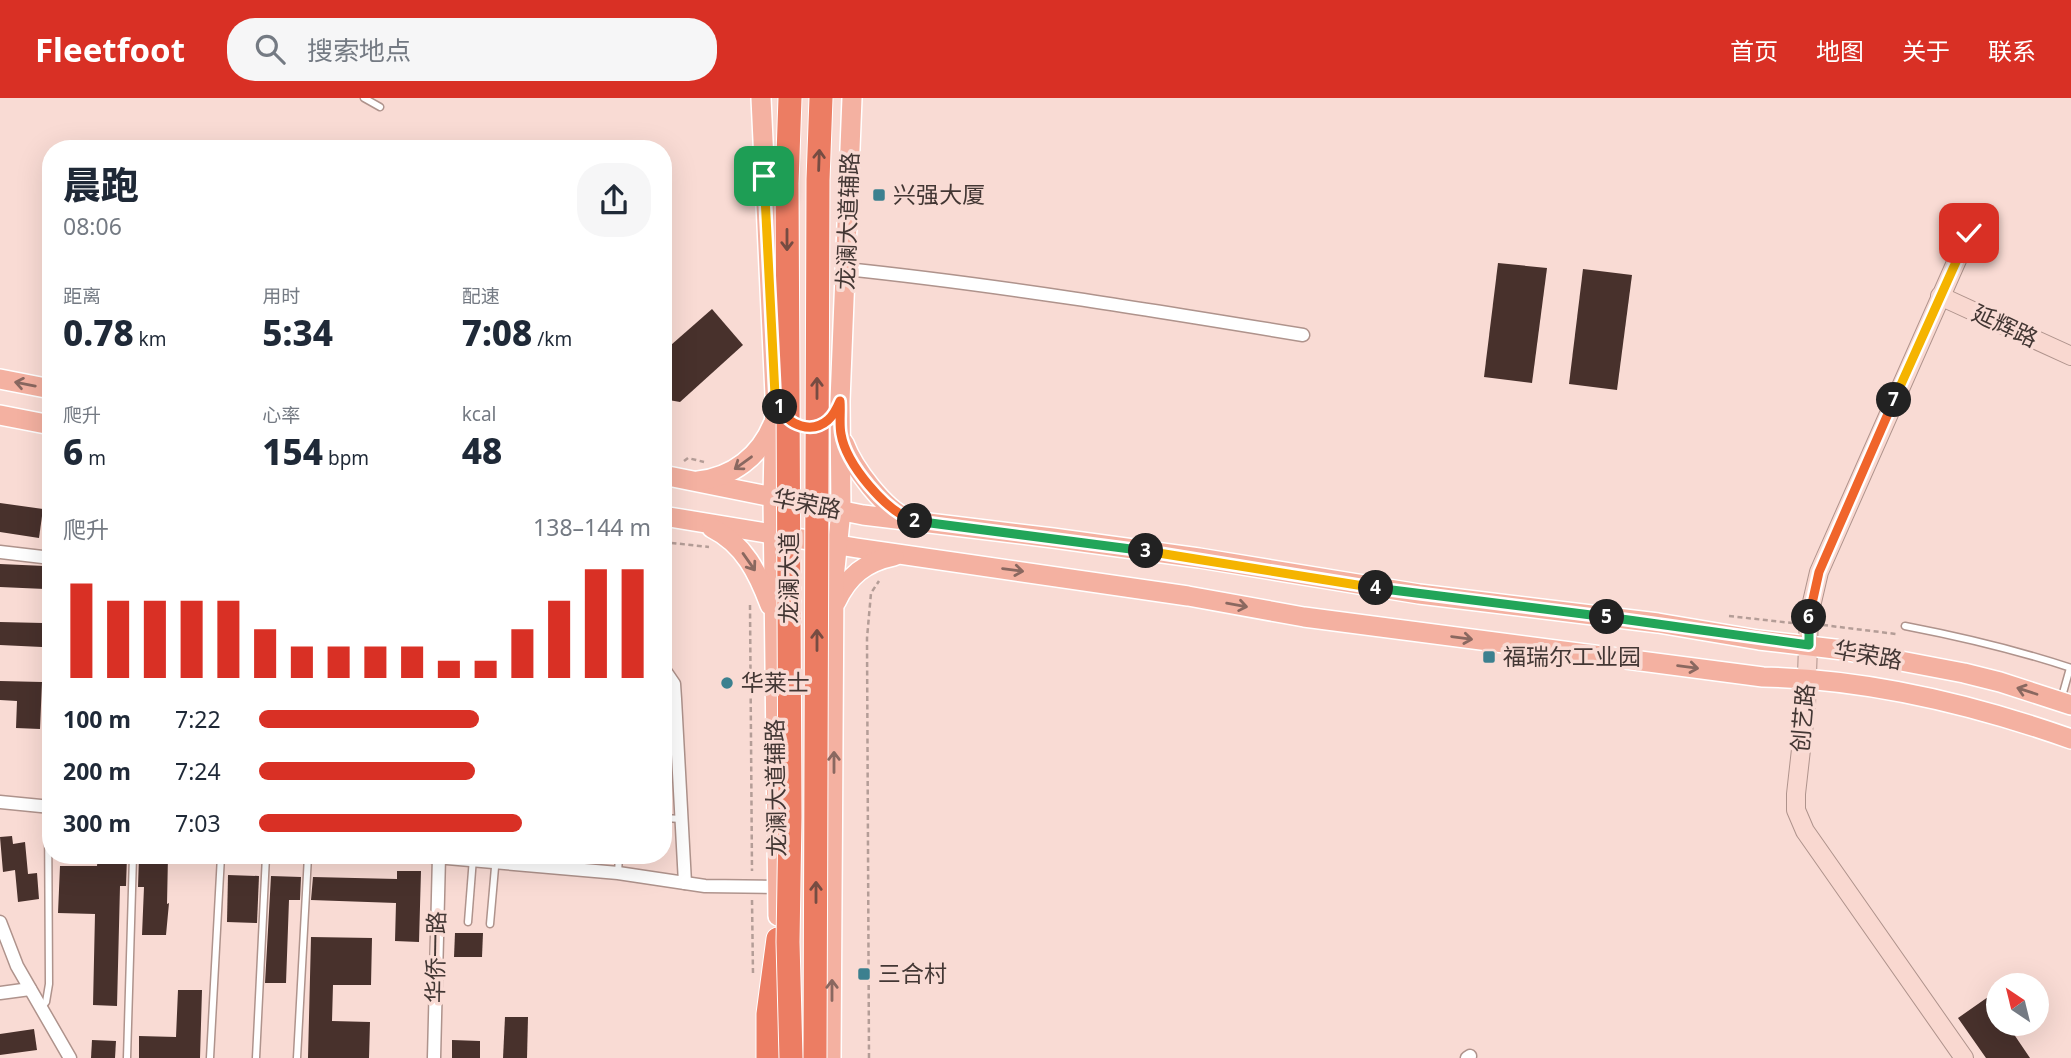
<!DOCTYPE html>
<html lang="zh">
<meta charset="utf-8">
<style>
:root{--surface:#fff;--page:#f6f6f7;--text:#1f2937;--muted:#747a83;--accent:#d93025}
body{margin:0;font-family:"Noto Sans","Noto Sans SC",sans-serif;background:var(--page);color:var(--text);height:100vh;display:flex;flex-direction:column;font-size:26px;white-space:nowrap}
*{box-sizing:border-box;margin:0}
p{font-size:23px;color:var(--muted)}
.icon{flex:none;width:38px;height:38px;fill:none;stroke:currentColor;stroke-width:2;stroke-linecap:round;stroke-linejoin:round}
.map{position:relative;flex:1;overflow:hidden}
.panel{position:absolute;left:42px;top:42px;width:630px;height:724px;display:flex;flex-direction:column;background:var(--surface);border-radius:28px;box-shadow:0 7px 28px #0002}
.panel>*{flex:none}
.needle{width:46px;rotate:325deg}
.controls{position:absolute;left:1986px;top:875px;display:grid;gap:14px}
.controls a{display:grid;place-items:center;width:63px;height:63px;border-radius:50%;background:var(--surface);box-shadow:0 7px 28px #0002;font-size:35px}
.pin{position:absolute;display:grid;place-items:center;width:60px;height:60px;color:#fff;margin:-30px;border-radius:14px;box-shadow:0 4px 10px #0006}
.km{position:absolute;width:35px;height:35px;margin:-18px;border-radius:50%;background:#222;color:#fff;font-size:19px;line-height:35px;text-align:center}
.round{display:grid;place-items:center;flex:none;width:74px;height:74px;border-radius:28px;background:var(--page)}
.summary{display:flex;align-items:center;justify-content:space-between;height:119px;padding:0 21px}
h1{font-size:38px;font-weight:800;line-height:52px}
.metrics{display:grid;grid-template-columns:repeat(3,1fr);gap:10px;height:119px;padding:7px 21px}
.metrics div{display:grid;align-content:center}
.metrics b{font-size:35px;font-weight:800}
.metrics small{font-size:19px;font-weight:400}
.metrics p{font-size:19px}
.chart{height:196px;padding:14px 21px}
.chart p{display:flex;justify-content:space-between}
.chart svg{width:100%;height:126px;margin-top:7px;stroke:var(--accent);stroke-width:6}
ul{padding:0 21px;list-style:none;font-size:23px}
li{display:grid;grid-template-columns:112px 84px 1fr;align-items:center;height:52px}
li i{height:18px;border-radius:9px;background:var(--accent)}
header{display:flex;align-items:center;gap:42px;box-sizing:border-box;height:98px;padding:0 35px;background:var(--accent);color:#fff}
header strong{font-size:33px}
nav{display:flex;gap:38px;margin-inline-start:auto;font-size:24px}
.search{width:490px;height:63px;background:var(--page);display:flex;align-items:center;gap:18px;box-sizing:border-box;padding:0 24px;border-radius:28px;color:var(--muted);font-size:26px}
.map>svg:first-child{display:block}
.building{fill:#48312c}
.lines{fill:none;stroke-linecap:round;stroke-linejoin:round}
.lane-casing{stroke:#af938c;stroke-width:9}
.street-casing{stroke:#af938c;stroke-width:15}
.secondary-casing{stroke:#af938c;stroke-width:20}
.primary-casing{stroke:#fff;stroke-width:22}
.highway-casing{stroke:#fff;stroke-width:25}
.path{stroke:#b49d97;stroke-width:2.5;stroke-dasharray:5 3.5;stroke-linecap:butt}
.lane{stroke:#fff;stroke-width:6}
.street{stroke:#fff;stroke-width:12}
.secondary{stroke:#f9d8d0;stroke-width:18}
.primary{stroke:#f4b1a1;stroke-width:19}
.highway{stroke:#ec7d63;stroke-width:23}
.highway-bridge-casing{stroke:#fff;stroke-width:25;stroke-linecap:butt}
.highway-bridge{stroke:#ec7d63;stroke-width:23}
.oneway{stroke:#764c42}
.oneway2{stroke:#8a6860}
.split-1-casing{stroke:#fff;stroke-width:14}
.split-2-casing{stroke:#fff;stroke-width:14}
.split-3-casing{stroke:#fff;stroke-width:14}
.split-4-casing{stroke:#fff;stroke-width:14}
.split-5-casing{stroke:#fff;stroke-width:14}
.split-6-casing{stroke:#fff;stroke-width:14}
.split-7-casing{stroke:#fff;stroke-width:14}
.split-8-casing{stroke:#fff;stroke-width:14}
.split-1{stroke:#f5b400;stroke-width:9}
.split-2{stroke:#f0652b;stroke-width:9}
.split-3{stroke:#22a559;stroke-width:9}
.split-4{stroke:#f5b400;stroke-width:9}
.split-5{stroke:#22a559;stroke-width:9}
.split-6{stroke:#22a559;stroke-width:9}
.split-7{stroke:#f0652b;stroke-width:9}
.split-8{stroke:#f5b400;stroke-width:9}
.poi-dot{fill:#3c808f;stroke:#f9dbd4;stroke-width:2.5}
.labels{text-anchor:middle;stroke-width:7;stroke-linejoin:round;paint-order:stroke}
.poi-label{font-size:23px;fill:#433734;stroke:#f9dbd4;text-anchor:start}
.street-label{font-size:23px;fill:#433734;stroke:#f9dbd4}
</style>
<header>
<strong>Fleetfoot</strong>
<div class="search"><svg class="icon" aria-label="search" viewBox="0 0 24 24"><circle cx="10" cy="10" r="6"/><path d="M15 15l6 6"/></svg>搜索地点</div>
<nav><a>首页</a><a>地图</a><a>关于</a><a>联系</a></nav>
</header>
<div class="map">
<svg width="2071" height="960" viewBox="0 0 2071 960">
<rect width="100%" height="100%" fill="#f9dbd4"/>
<g class="building">
<path d="M1498,165l49,5 -15,115 -48,-6z"/>
<path d="M1583,171l49,6 -15,115 -48,-6z"/>
<path d="M712,211l31,36 -63,57 -17,-3v-47z"/>
<path d="M0,405l43,6 -4,29 -39,-6z"/>
<path d="M0,466l45,2v23l-45,-2z"/>
<path d="M0,524l43,1 -1,24 -42,-2z"/>
<path d="M0,583l42,1 -2,47 -24,-1 1,-27 -17,-1z"/>
<path d="M12,738l1,8 12,-2 3,32 9,-1 2,26 -21,3 -3,-32 -12,2 -3,-35z"/>
<path d="M98,758h29l-1,30h-6l-3,120 -24,-1 2,-91 -37,-1 2,-47h37z"/>
<path d="M139,758h29l-1,48 2,-1 -3,32h-24l2,-48h-6z"/>
<path d="M397,773h24l-2,71 -24,-1 1,-38 -85,-3 2,-23 84,2z"/>
<path d="M228,777l31,1 -2,47 -30,-1z"/>
<path d="M271,778l30,1 -1,23h-11l-3,83h-21z"/>
<path d="M455,835h28l-1,24h-28z"/>
<path d="M311,839l61,1 -1,47h-38l-1,36 38,1 -1,36h-61z"/>
<path d="M178,892h24l-2,68h-61v-22l37,1z"/>
<path d="M1988,899l10,15v12h9l23,34h-44l-28,-40z"/>
<path d="M505,919h23l-1,41h-24z"/>
<path d="M34,931l3,21 -37,5v-21z"/>
<path d="M92,942l24,1 -1,17h-24z"/>
<path d="M452,942l28,1v17h-28z"/>
</g>
<g class="lines">
<g class="lane-casing">
<g id="lane">
<path d="M364,0l16,9"/>
<path d="M1905,528c57,11 112,24 166,42"/>
<path d="M2061,602l9,-32"/>
<path d="M663,720l19,1"/>
<path d="M561,769v-11"/>
<path d="M618,775l1,-17"/>
<path d="M468,824l5,-64"/>
<path d="M490,826l6,-68"/>
<path d="M42,909l4,-5 3,-18 -1,-177 3,-58"/>
<path d="M127,960l6,-202"/>
<path d="M210,960l11,-202"/>
<path d="M256,960l10,-202"/>
<path d="M297,960l11,-202"/>
</g>
</g>
<g class="street-casing">
<g id="street">
<path d="M846,171c153,16 305,41 457,66"/>
<path d="M0,454l51,6"/>
<path d="M663,570l11,16 1,15 10,184"/>
<path d="M0,704l51,5"/>
<path d="M424,758l194,17 87,13 72,1"/>
<path d="M0,824l17,44 53,92"/>
<path d="M0,895l30,-4"/>
<path d="M434,960l5,-202"/>
<path d="M1467,960l3,-2"/>
</g>
</g>
<g class="secondary-casing">
<g id="secondary">
<path d="M1940,198l131,60"/>
<path d="M1964,960l-159,-227 -9,-21v-16l10,-89 3,-90 10,-43 150,-339"/>
</g>
</g>
<g class="primary-casing">
<g id="primary">
<path d="M761,0l14,297 -2,103 5,418"/>
<path d="M0,281l51,10"/>
<path d="M0,317l51,10"/>
<path d="M844,345c9,24 40,67 65,76"/>
<path d="M663,377l200,40 190,23 146,20 220,36 239,29 101,17 84,10 121,23 36,9 71,23"/>
<path d="M698,383c35,-4 62,-25 75,-57"/>
<path d="M663,418l194,32 331,48 116,21 459,60c106,2 209,27 308,62"/>
<path d="M712,430c32,16 46,45 58,77"/>
<path d="M836,504c12,-26 29,-40 58,-46"/>
<path d="M831,960l3,-480 7,-67 -1,-110 12,-303"/>
</g>
</g>
<g class="highway-casing">
<path id="highway" d="M768,960v-44l10,-75"/>
</g>
<g class="path">
<path d="M684,363l4,-3 16,4"/>
<path d="M663,444l46,5"/>
<path d="M750,507l2,266"/>
<path d="M1729,518l63,7"/>
<path d="M1823,527l73,9"/>
<path d="M752,802l1,74"/>
<path d="M869,960l-2,-420 4,-45 8,-12"/>
</g>
<use href="#lane" class="lane"/>
<use href="#street" class="street"/>
<use href="#secondary" class="secondary"/>
<use href="#primary" class="primary"/>
<use href="#highway" class="highway"/>
<g class="highway-bridge-casing">
<g id="highway-bridge">
<path d="M790,0l-3,85 3,634 -2,125 3,116"/>
<path d="M815,960l3,-878 3,-82"/>
</g>
</g>
<use href="#highway-bridge" class="highway-bridge"/>
</g>
<defs><path id="oneway-shaft" d="M-6 0H5M1.5-3L5.5 0L1.5 3" fill="none" stroke-width="1.6" stroke-linecap="round" stroke-linejoin="round" transform="scale(1.75)"/></defs>
<g class="oneway">
<use href="#oneway-shaft" transform="translate(819 62) rotate(-88)"/>
<use href="#oneway-shaft" transform="translate(787 142) rotate(90)"/>
<use href="#oneway-shaft" transform="translate(817 290) rotate(-90)"/>
<use href="#oneway-shaft" transform="translate(817 542) rotate(-90)"/>
<use href="#oneway-shaft" transform="translate(816 794) rotate(-90)"/>
</g>
<g class="oneway2">
<use href="#oneway-shaft" transform="translate(25 286) rotate(-169)"/>
<use href="#oneway-shaft" transform="translate(743 365) rotate(144)"/>
<use href="#oneway-shaft" transform="translate(749 464) rotate(55)"/>
<use href="#oneway-shaft" transform="translate(1013 472) rotate(8)"/>
<use href="#oneway-shaft" transform="translate(1237 507) rotate(10)"/>
<use href="#oneway-shaft" transform="translate(1462 540) rotate(8)"/>
<use href="#oneway-shaft" transform="translate(1688 569) rotate(7)"/>
<use href="#oneway-shaft" transform="translate(2027 593) rotate(-162)"/>
<use href="#oneway-shaft" transform="translate(834 664) rotate(-90)"/>
<use href="#oneway-shaft" transform="translate(832 892) rotate(-90)"/>
</g>
<g class="lines">
<g class="split-1-casing">
<path id="split-1" d="M764,78l11,219 5,12"/>
</g>
<g class="split-2-casing">
<path id="split-2" d="M780,309c8,19 32,27 48,13 6,-5 9,-12 12,-19 1,10 -1,23 1,33 5,30 45,78 74,87"/>
</g>
<g class="split-3-casing">
<path id="split-3" d="M915,423l231,30"/>
</g>
<g class="split-4-casing">
<path id="split-4" d="M1146,453l230,37"/>
</g>
<g class="split-5-casing">
<path id="split-5" d="M1376,490l231,29"/>
</g>
<g class="split-6-casing">
<path id="split-6" d="M1607,519l202,28v-28"/>
</g>
<g class="split-7-casing">
<path id="split-7" d="M1809,519l10,-45 75,-172"/>
</g>
<g class="split-8-casing">
<path id="split-8" d="M1894,302l75,-167"/>
</g>
<use href="#split-1" class="split-1"/>
<use href="#split-2" class="split-2"/>
<use href="#split-3" class="split-3"/>
<use href="#split-4" class="split-4"/>
<use href="#split-5" class="split-5"/>
<use href="#split-6" class="split-6"/>
<use href="#split-7" class="split-7"/>
<use href="#split-8" class="split-8"/>
</g>
<g class="poi-dot">
<rect x="872" y="90" width="14" height="14" rx="3.5"/>
<rect x="1482" y="552" width="14" height="14" rx="3.5"/>
<circle cx="727" cy="585" r="7"/>
<rect x="857" y="869" width="14" height="14" rx="3.5"/>
</g>
<g class="labels">
<g class="poi-label">
<text x="893" y="105">兴强大厦</text>
<text x="1503" y="567">福瑞尔工业园</text>
<text x="741" y="593">华莱士</text>
<text x="878" y="884">三合村</text>
</g>
<g class="street-label">
<text transform="translate(848 123) rotate(-88)" y="8">龙澜大道辅路</text>
<text transform="translate(2005 228) rotate(25)" y="8">延辉路</text>
<text transform="translate(807 406) rotate(11)" y="8">华荣路</text>
<text transform="translate(789 480) rotate(-90)" y="8">龙澜大道</text>
<text transform="translate(1868 557) rotate(10)" y="8">华荣路</text>
<text transform="translate(1803 620) rotate(-85)" y="8">创艺路</text>
<text transform="translate(776 690) rotate(-91)" y="8">龙澜大道辅路</text>
<text transform="translate(436 859) rotate(-89)" y="8">华侨一路</text>
</g>
</g>
</svg>
<div class="controls">
<a><svg class="needle" viewBox="-14 -14 28 28"><path d="M0-13l5 13h-10z" fill="#e53935"/><path d="M0 13l5-13h-10z" fill="#747a83"/></svg></a>
</div>
<div class="pin" style="left:764px;top:78px;background:#1e9e55"><svg class="icon" aria-label="arrive" viewBox="0 0 24 24"><path d="M6 21V4h12l-3 4 3 4H6"/></svg></div>
<div class="pin" style="left:1969px;top:135px;background:#d93025"><svg class="icon" aria-label="check" viewBox="0 0 24 24"><path d="M5 12l5 5 9-10"/></svg></div>
<b class="km" style="left:780px;top:309px">1</b>
<b class="km" style="left:915px;top:423px">2</b>
<b class="km" style="left:1146px;top:453px">3</b>
<b class="km" style="left:1376px;top:490px">4</b>
<b class="km" style="left:1607px;top:519px">5</b>
<b class="km" style="left:1809px;top:519px">6</b>
<b class="km" style="left:1894px;top:302px">7</b>
<section class="panel">
<div class="summary"><div><h1>晨跑</h1><p>08:06</p></div><a class="round"><svg class="icon" aria-label="share" viewBox="0 0 24 24"><path d="M12 15V3M7 8l5-5 5 5M5 13v7h14v-7"/></svg></a></div>
<div class="metrics">
<div><p>距离</p><b>0.78<small> km</small></b></div>
<div><p>用时</p><b>5:34</b></div>
<div><p>配速</p><b>7:08<small> /km</small></b></div>
</div>
<div class="metrics">
<div><p>爬升</p><b>6<small> m</small></b></div>
<div><p>心率</p><b>154<small> bpm</small></b></div>
<div><p>kcal</p><b>48</b></div>
</div>
<div class="chart"><p><span>爬升</span>138–144 m</p>
<svg viewBox="0 0 160 44" preserveAspectRatio="none"><path d="M5 44V11M15 44V17M25 44V17M35 44V17M45 44V17M55 44V27M65 44V33M75 44V33M85 44V33M95 44V33M105 44V38M115 44V38M125 44V27M135 44V17M145 44V6M155 44V6"/></svg>
</div>
<ul>
<li><b>100 m</b>7:22<i style="width:56%"></i></li>
<li><b>200 m</b>7:24<i style="width:55%"></i></li>
<li><b>300 m</b>7:03<i style="width:67%"></i></li>
</ul>
</section>
</div>
